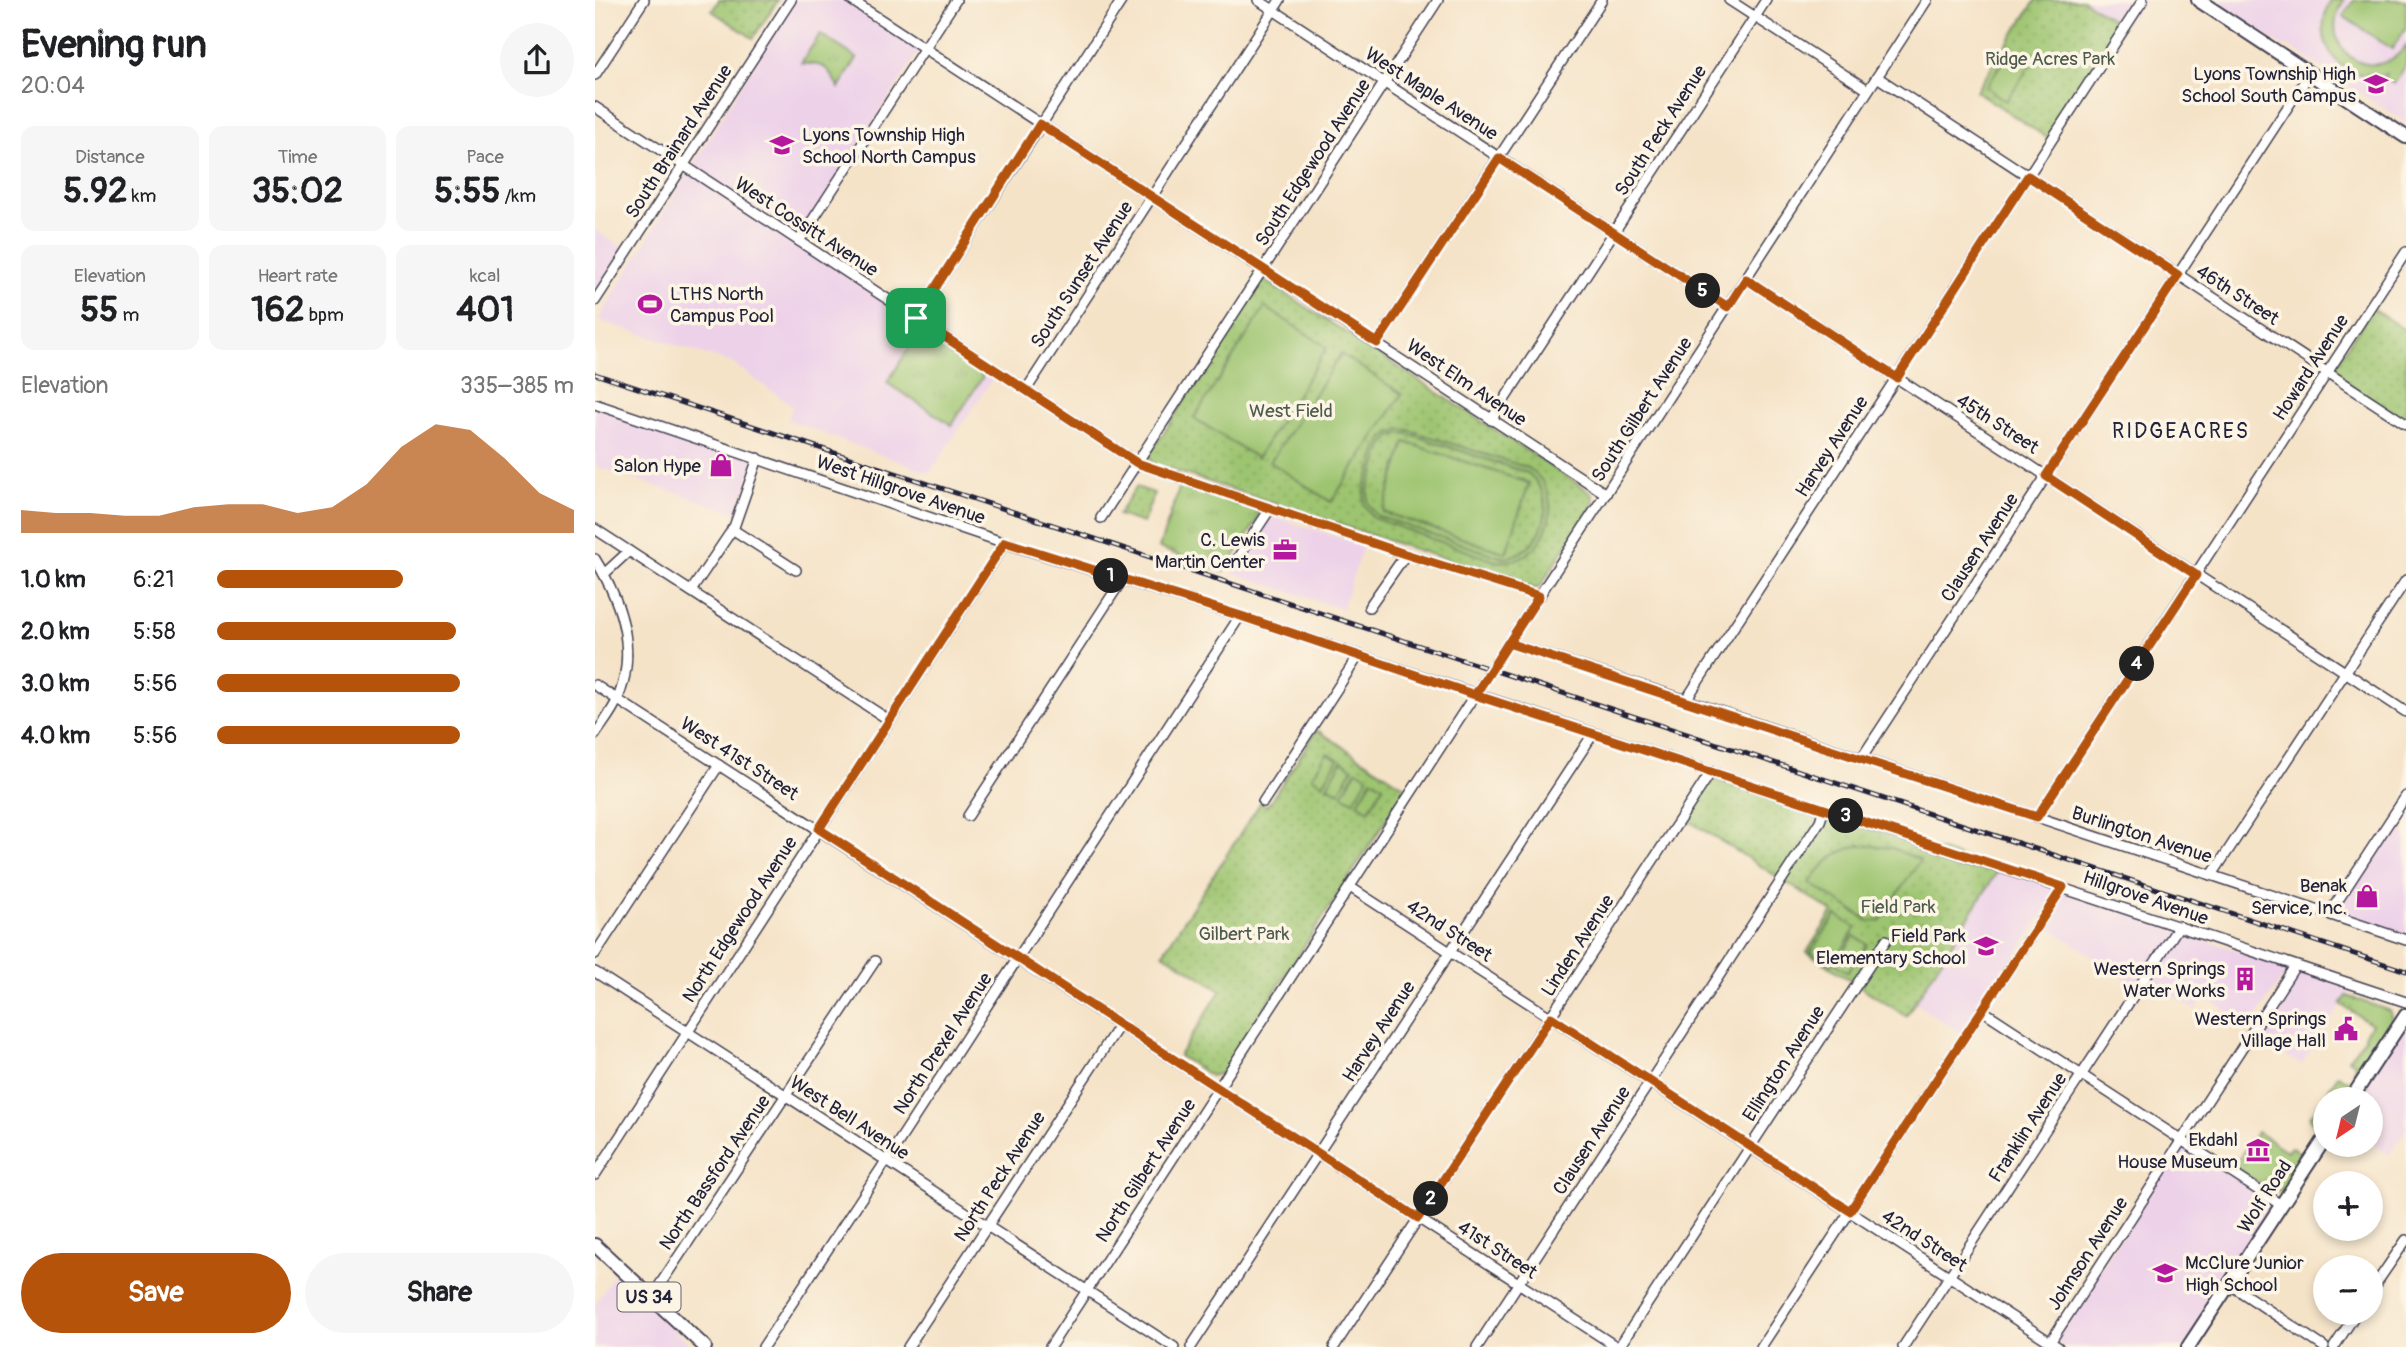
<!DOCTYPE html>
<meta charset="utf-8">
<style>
:root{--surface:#fff;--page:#f6f6f6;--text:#202124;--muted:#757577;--accent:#b45309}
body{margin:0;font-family:Pangolin,sans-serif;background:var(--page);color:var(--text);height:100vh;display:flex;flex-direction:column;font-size:26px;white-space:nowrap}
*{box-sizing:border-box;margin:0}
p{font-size:23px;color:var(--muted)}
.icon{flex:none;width:38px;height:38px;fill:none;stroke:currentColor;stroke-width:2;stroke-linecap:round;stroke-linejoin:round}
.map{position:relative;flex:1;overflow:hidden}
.drawer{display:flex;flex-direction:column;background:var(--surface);width:595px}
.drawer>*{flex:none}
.needle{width:46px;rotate:215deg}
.fabs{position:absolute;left:1718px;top:1087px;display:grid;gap:14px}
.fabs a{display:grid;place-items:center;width:70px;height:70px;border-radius:50%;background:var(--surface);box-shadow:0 4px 10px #0003;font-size:35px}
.pin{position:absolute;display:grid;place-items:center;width:60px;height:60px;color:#fff;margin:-30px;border-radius:14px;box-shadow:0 4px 10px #0006}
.km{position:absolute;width:35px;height:35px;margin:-18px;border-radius:50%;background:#222;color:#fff;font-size:19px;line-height:35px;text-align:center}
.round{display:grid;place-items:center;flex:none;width:74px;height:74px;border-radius:37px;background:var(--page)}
.headline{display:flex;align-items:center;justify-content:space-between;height:119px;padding:0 21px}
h1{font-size:38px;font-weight:700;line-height:52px}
.figures{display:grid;grid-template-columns:repeat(3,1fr);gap:10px;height:119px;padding:7px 21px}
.figures div{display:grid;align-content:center;border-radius:14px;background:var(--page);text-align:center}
.figures b{font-size:35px;font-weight:700}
.figures small{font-size:19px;font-weight:400}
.figures p{font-size:19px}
.chart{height:196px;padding:14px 21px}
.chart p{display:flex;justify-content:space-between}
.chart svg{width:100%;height:126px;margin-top:7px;fill:var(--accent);opacity:.7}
.button{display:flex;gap:14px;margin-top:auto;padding:14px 21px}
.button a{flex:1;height:80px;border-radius:42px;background:var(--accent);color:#fff;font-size:28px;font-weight:700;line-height:80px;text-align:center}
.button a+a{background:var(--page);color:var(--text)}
ul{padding:0 21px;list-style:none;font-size:23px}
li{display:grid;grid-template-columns:112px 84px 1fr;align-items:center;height:52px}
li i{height:18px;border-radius:9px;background:var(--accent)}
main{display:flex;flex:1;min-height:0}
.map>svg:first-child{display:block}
.built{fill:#edd1e9}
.grass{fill:url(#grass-tufts);stroke:#607355;stroke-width:2}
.park{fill:url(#park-dots);stroke:#607355;stroke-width:2}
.pitch{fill:#9dc46f;stroke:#607355;stroke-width:2;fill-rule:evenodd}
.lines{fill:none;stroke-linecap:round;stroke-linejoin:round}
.minor-casing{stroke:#423f50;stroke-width:12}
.major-casing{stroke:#423f50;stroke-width:16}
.minor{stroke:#fff;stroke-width:9}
.major{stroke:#fff;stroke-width:12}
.rail-casing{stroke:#22223b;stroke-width:5}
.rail{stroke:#fcf5e5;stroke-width:2.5;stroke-dasharray:8;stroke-linecap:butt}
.route-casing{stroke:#fff;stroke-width:14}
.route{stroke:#b45309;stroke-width:9}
.labels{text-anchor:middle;stroke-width:7;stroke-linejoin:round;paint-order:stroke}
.shield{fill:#fcf5e5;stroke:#63616e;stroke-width:2}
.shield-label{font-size:18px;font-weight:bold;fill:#22223b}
.park-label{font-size:19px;fill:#4d5b4d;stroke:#fcf5e5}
.poi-label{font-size:19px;fill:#22223b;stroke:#fcf5e5;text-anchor:end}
.street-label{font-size:19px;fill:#22223b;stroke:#fcf5e5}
.neighbourhood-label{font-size:21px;letter-spacing:2px;fill:#22223b;stroke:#fcf5e5}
</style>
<main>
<section class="drawer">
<div class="headline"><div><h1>Evening run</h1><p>20:04</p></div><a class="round"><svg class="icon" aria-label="share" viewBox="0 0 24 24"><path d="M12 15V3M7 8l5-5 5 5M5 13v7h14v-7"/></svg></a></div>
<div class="figures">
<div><p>Distance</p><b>5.92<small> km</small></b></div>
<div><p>Time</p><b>35:02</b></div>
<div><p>Pace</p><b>5:55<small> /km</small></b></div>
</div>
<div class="figures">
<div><p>Elevation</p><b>55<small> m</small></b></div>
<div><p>Heart rate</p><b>162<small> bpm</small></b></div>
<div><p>kcal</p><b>401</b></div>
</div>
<div class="chart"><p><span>Elevation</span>335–385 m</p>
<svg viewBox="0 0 160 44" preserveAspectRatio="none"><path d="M0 44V36L10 37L20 37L30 38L40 38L50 35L60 34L70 34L80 37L90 35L100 27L110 14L120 6L130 8L140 18L150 30L160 36V44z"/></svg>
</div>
<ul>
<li><b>1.0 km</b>6:21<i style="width:52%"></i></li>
<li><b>2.0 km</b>5:58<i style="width:67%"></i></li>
<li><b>3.0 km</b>5:56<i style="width:68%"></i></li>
<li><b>4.0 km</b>5:56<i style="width:68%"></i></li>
</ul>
<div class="button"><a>Save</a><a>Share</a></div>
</section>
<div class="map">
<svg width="1811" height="1347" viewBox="0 0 1811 1347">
<defs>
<pattern id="grass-tufts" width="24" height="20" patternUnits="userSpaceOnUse" patternTransform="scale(1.75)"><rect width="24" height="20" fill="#9dc46f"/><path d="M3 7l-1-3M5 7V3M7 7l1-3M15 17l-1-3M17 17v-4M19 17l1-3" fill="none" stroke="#87a861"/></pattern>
<pattern id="park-dots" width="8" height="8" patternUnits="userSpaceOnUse" patternTransform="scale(1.75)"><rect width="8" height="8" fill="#9dc46f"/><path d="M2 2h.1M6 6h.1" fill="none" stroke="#87a861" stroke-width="1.8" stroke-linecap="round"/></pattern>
</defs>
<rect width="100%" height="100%" fill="#fcf5e5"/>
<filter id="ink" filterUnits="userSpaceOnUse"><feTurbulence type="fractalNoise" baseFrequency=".0143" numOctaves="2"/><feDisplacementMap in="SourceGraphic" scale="14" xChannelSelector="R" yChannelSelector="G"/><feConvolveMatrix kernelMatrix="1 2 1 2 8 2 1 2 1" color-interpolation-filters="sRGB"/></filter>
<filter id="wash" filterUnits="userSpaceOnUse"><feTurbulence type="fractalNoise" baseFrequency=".00686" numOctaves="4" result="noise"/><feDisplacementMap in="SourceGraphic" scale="28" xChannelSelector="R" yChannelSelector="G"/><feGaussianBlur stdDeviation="1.57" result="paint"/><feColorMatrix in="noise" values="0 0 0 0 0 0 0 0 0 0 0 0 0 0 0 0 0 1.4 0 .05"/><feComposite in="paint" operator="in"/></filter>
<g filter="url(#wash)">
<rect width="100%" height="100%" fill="#f5e3c8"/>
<g class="built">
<path d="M199,0h52l75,48 -125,194 200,131 -66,100 -142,-53 5,-14 -61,-43 -134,-43z"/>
<path d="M1488,0h64l-25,26z"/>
<path d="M1617,0h194v123l-120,-78 -2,2z"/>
<path d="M0,230l31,20 -31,47z"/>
<path d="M0,406l161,53 -19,54 -142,-47z"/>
<path d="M676,516l92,29 -21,64 -109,-36z"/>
<path d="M1797,825l14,9v105l-72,-26z"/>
<path d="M1404,869l60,20 -96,146 -48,-32z"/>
<path d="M1468,892l226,76 -39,58 -45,-29 -10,13 -54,-34 -6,9 -92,-62z"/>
<path d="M1702,970l56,18 -52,77 -46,-31z"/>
<path d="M1811,1019v111l-17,25 -18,-12v-44h-17z"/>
<path d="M1588,1143l95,63 -93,141h-123l-9,-6z"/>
<path d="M20,1273l77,74h-97v-42z"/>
</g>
<g class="grass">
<path d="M225,34l37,24 -18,30c-15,-24 -10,-22 -38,-25z"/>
<path d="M323,334l65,42 -31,49 -65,-42z"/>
<path d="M585,486l75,24 4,4 -1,5 -34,53 -65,-24z"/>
<path d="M1752,996l43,15 2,10 -34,53 -5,-1 2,-10 -7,-4 18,-22 -2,-2 7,-11 -30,-20z"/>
<path d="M1743,1075l14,8 -10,16h-16v27l-3,3c-7,-1 -12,-5 -13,-12z"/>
<path d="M1662,1132l30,19 4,-4 14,9 -21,32 -6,4 -10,-3 -35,-22z"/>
</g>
<g class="park">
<path d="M124,0h59l-25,38 -41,-27z"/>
<path d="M1441,0h47l39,26 -73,113 -73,-48z"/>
<path d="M670,280l327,213 2,10 -53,82 -5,4 -385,-126 -3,-6 112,-173z"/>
<path d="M1777,308l34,23v91l-75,-50z"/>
<path d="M541,487l18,6 -11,30 -25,-8z"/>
<path d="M722,730l90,58 -185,285 -11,3 -32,-20 42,-66 -58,-37 98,-151 6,4z"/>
<path d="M1117,779l287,90 -93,147 -99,-64 26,-40 -147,-93z"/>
</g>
<g class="pitch">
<path d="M1736,0h13c-32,49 32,90 62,45v20l-12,19 -10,-6 2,-4c-45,11 -78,-33 -55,-74z"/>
<path d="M1759,0h52v28l-14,21 -49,-33z"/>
<path d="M1415,50l21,14 -25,37 -20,-14z"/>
<path d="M670,307l62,40 -70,111 -63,-40z"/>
<path d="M746,354l61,40 -71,108 -61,-40z"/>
<path d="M805,429l9,1 119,38c43,27 18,100 -33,93l-122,-43 -9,-14 1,-17 15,-44 7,-8zM806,433l9,1 118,39c33,27 16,80 -25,85l-126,-42 -9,-13v-13l15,-45 9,-9z"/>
<path d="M810,442l124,41 -23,70 -123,-41z"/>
<path d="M732,753l11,6 -15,25 -11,-7z"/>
<path d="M747,761l11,7 -14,24 -12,-6z"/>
<path d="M762,770l11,7 -14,24 -12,-6z"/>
<path d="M777,779l11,7 -14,24 -11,-7z"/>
<path d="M1266,845l31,3 28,12 -40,61 -10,1 -60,-39c14,-21 27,-33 51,-38z"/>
<path d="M1241,915l20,13 -24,37 -21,-13z"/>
<path d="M1259,936l13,8 -19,28 -12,-8z"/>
</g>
</g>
<g filter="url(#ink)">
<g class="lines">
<g class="minor-casing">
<g id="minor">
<path d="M256,0l755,494"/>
<path d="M663,0l470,307"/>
<path d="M1134,0l139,90"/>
<path d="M0,75l49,-75"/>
<path d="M1282,77l529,347"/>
<path d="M0,107l542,356 269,91 134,42"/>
<path d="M204,241l157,-241"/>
<path d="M1151,279l660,433"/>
<path d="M0,301l196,-301"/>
<path d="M321,318l206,-318"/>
<path d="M782,343l225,-343"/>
<path d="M431,390l254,-390"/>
<path d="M0,404l410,139 235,73 1166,386"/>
<path d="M896,420l275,-420"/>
<path d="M506,518l337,-518"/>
<path d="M0,529l294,191"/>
<path d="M137,529l64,41"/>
<path d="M0,559c26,42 43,91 23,139 -5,13 -15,25 -23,37"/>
<path d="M640,562l35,-53"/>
<path d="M9,574l25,-23"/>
<path d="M96,591l43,-64 24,-69"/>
<path d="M774,607l37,-53"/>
<path d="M913,643l178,57 720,240"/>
<path d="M0,685l1022,662"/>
<path d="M1091,700l457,-700"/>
<path d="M1266,759l449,-686"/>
<path d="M668,802l96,-147"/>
<path d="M373,816l154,-236"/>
<path d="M1442,817l369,-565"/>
<path d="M1617,875l194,-295"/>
<path d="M755,887l708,460"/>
<path d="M1734,914l77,-118"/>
<path d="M0,954l124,-189"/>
<path d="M0,972l579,375"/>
<path d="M1387,1010l299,195"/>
<path d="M0,1175l410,-632"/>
<path d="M1634,1284l95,63"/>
<path d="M1776,1291l35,-51"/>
<path d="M56,1298l224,-337"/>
<path d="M168,1347l129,-195 348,-536"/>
<path d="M313,1347l212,-323"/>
<path d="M455,1347l877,-1347"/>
<path d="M596,1347l402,-613"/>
<path d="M739,1347l377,-575"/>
<path d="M882,1347l343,-526 4,-12"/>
<path d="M1024,1347l267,-407"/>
<path d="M1166,1347l302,-460"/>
<path d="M1308,1347l276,-421"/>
<path d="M1452,1347l248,-381"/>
<path d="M1739,1347l23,-35"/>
</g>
</g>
<g class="major-casing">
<g id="major">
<path d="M1603,0l208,137"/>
<path d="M1756,1099l55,-84"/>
<path d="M0,1245l110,102"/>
<path d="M1593,1347l138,-210"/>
</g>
</g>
<use href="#minor" class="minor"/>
<use href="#major" class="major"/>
<g class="rail-casing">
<path id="rail" d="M0,374l1811,597"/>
</g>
<use href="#rail" class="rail"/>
</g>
</g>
<g class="lines" filter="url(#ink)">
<g class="route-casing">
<path id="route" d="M321,318l221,145 268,91 134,42 -64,99 -234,-79 -236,-74 -186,287 599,389 133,-201 299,194 213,-324 -588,-192 33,-52 529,174 159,-242 -150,-99 132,-201 -150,-99 -131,202 -151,-99 -18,28 -229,-149 -122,185 -337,-219 -124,194"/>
</g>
<use href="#route" class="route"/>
</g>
<defs>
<g id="school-bare" transform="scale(1.89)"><path d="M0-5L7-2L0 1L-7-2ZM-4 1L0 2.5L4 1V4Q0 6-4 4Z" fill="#b5179e" stroke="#fcf5e5" stroke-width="2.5" paint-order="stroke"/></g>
<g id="stadium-bare" transform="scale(1.89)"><path d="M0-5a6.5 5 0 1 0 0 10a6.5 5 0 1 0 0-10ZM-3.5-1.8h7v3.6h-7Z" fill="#b5179e" stroke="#fcf5e5" stroke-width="2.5" paint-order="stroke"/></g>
<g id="shop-bare" transform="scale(1.89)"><path d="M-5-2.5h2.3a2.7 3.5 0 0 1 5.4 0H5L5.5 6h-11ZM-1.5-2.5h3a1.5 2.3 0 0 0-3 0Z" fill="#b5179e" stroke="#fcf5e5" stroke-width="2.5" paint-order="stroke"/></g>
<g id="office-bare" transform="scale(1.89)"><path d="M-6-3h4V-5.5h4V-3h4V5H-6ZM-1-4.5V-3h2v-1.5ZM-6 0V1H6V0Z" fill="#b5179e" stroke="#fcf5e5" stroke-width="2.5" paint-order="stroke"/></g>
<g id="building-bare" transform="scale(1.89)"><path d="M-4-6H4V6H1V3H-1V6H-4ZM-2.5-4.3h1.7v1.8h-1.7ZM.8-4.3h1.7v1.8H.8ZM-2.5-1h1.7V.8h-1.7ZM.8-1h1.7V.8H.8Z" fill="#b5179e" stroke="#fcf5e5" stroke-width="2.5" paint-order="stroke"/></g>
<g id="civic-bare" transform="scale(1.89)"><path d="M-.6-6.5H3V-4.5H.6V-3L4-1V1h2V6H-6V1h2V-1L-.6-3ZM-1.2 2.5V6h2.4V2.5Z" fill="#b5179e" stroke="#fcf5e5" stroke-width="2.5" paint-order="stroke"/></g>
<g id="museum-bare" transform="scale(1.89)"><path d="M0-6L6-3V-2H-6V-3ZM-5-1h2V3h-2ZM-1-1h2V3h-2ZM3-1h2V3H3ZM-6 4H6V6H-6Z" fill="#b5179e" stroke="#fcf5e5" stroke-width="2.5" paint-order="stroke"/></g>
</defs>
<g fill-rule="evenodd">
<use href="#school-bare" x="1781" y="84"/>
<use href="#school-bare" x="187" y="145"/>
<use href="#stadium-bare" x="55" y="304"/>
<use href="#shop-bare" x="126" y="465"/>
<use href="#office-bare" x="690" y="550"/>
<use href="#shop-bare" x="1772" y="896"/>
<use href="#school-bare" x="1391" y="946"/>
<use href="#building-bare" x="1650" y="979"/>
<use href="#civic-bare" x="1751" y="1029"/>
<use href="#museum-bare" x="1663" y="1150"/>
<use href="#school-bare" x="1570" y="1273"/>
</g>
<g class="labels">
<rect class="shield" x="22.5" y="1282.5" width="63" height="29" rx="5"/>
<g class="shield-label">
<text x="54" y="1303">US 34</text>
</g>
<g class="park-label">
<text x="1455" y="65">Ridge Acres Park</text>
<text x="696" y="417">West Field</text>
<text x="1303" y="913">Field Park</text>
<text x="649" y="940">Gilbert Park</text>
</g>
<g class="poi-label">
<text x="1761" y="80">Lyons Township High<tspan x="1761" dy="22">School South Campus</tspan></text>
<text x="207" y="141" text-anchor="start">Lyons Township High<tspan x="207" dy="22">School North Campus</tspan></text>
<text x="75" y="300" text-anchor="start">LTHS North<tspan x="75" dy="22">Campus Pool</tspan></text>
<text x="106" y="472">Salon Hype</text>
<text x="670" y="546">C. Lewis<tspan x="670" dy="22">Martin Center</tspan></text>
<text x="1752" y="892">Benak<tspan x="1752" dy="22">Service, Inc.</tspan></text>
<text x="1371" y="942">Field Park<tspan x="1371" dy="22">Elementary School</tspan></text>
<text x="1630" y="975">Western Springs<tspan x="1630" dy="22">Water Works</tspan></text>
<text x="1731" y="1025">Western Springs<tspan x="1731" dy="22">Village Hall</tspan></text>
<text x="1643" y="1146">Ekdahl<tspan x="1643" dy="22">House Museum</tspan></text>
<text x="1590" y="1269" text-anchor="start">McClure Junior<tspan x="1590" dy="22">High School</tspan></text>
</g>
<g class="street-label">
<text transform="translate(837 93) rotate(33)" y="7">West Maple Avenue</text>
<text transform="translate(1065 130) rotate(-57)" y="7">South Peck Avenue</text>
<text transform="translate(83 141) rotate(-57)" y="7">South Brainard Avenue</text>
<text transform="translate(717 162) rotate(-57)" y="7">South Edgewood Avenue</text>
<text transform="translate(212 226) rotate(33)" y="7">West Cossitt Avenue</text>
<text transform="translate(486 274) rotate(-57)" y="7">South Sunset Avenue</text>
<text transform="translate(1643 294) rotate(33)" y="7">46th Street</text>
<text transform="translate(1715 367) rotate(-57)" y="7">Howard Avenue</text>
<text transform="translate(872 382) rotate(34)" y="7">West Elm Avenue</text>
<text transform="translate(1046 409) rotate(-57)" y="7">South Gilbert Avenue</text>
<text transform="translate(1403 423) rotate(33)" y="7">45th Street</text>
<text transform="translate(1236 446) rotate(-57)" y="7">Harvey Avenue</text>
<text transform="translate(306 489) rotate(19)" y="7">West Hillgrove Avenue</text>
<text transform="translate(1384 547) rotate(-57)" y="7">Clausen Avenue</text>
<text transform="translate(145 758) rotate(33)" y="7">West 41st Street</text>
<text transform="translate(1547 834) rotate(18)" y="7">Burlington Avenue</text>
<text transform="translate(1551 897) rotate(19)" y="7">Hillgrove Avenue</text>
<text transform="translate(144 919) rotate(-57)" y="7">North Edgewood Avenue</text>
<text transform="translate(855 930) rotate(33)" y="7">42nd Street</text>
<text transform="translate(982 945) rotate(-57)" y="7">Linden Avenue</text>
<text transform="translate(783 1031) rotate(-57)" y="7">Harvey Avenue</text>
<text transform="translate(347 1043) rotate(-57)" y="7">North Drexel Avenue</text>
<text transform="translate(1188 1063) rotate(-57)" y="7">Ellington Avenue</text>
<text transform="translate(255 1117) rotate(33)" y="7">West Bell Avenue</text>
<text transform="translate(1432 1127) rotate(-57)" y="7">Franklin Avenue</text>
<text transform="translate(996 1140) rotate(-57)" y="7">Clausen Avenue</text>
<text transform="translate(550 1170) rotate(-57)" y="7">North Gilbert Avenue</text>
<text transform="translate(119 1172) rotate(-56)" y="7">North Bassford Avenue</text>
<text transform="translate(404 1176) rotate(-57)" y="7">North Peck Avenue</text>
<text transform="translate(1669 1196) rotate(-57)" y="7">Wolf Road</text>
<text transform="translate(1330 1240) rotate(33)" y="7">42nd Street</text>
<text transform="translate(903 1249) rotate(33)" y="7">41st Street</text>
<text transform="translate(1492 1253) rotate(-57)" y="7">Johnson Avenue</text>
</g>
<g class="neighbourhood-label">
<text x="1586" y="438">RIDGEACRES</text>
</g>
</g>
</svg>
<div class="fabs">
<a><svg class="needle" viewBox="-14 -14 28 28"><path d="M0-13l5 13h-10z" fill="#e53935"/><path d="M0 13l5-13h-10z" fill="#757577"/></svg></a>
<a>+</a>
<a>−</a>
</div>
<div class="pin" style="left:321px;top:318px;background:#1e9e55"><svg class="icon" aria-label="arrive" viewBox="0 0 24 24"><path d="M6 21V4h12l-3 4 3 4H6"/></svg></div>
<b class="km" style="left:516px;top:576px">1</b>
<b class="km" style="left:836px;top:1199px">2</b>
<b class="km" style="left:1251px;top:816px">3</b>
<b class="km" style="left:1542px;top:664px">4</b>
<b class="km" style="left:1108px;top:291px">5</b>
</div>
</main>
